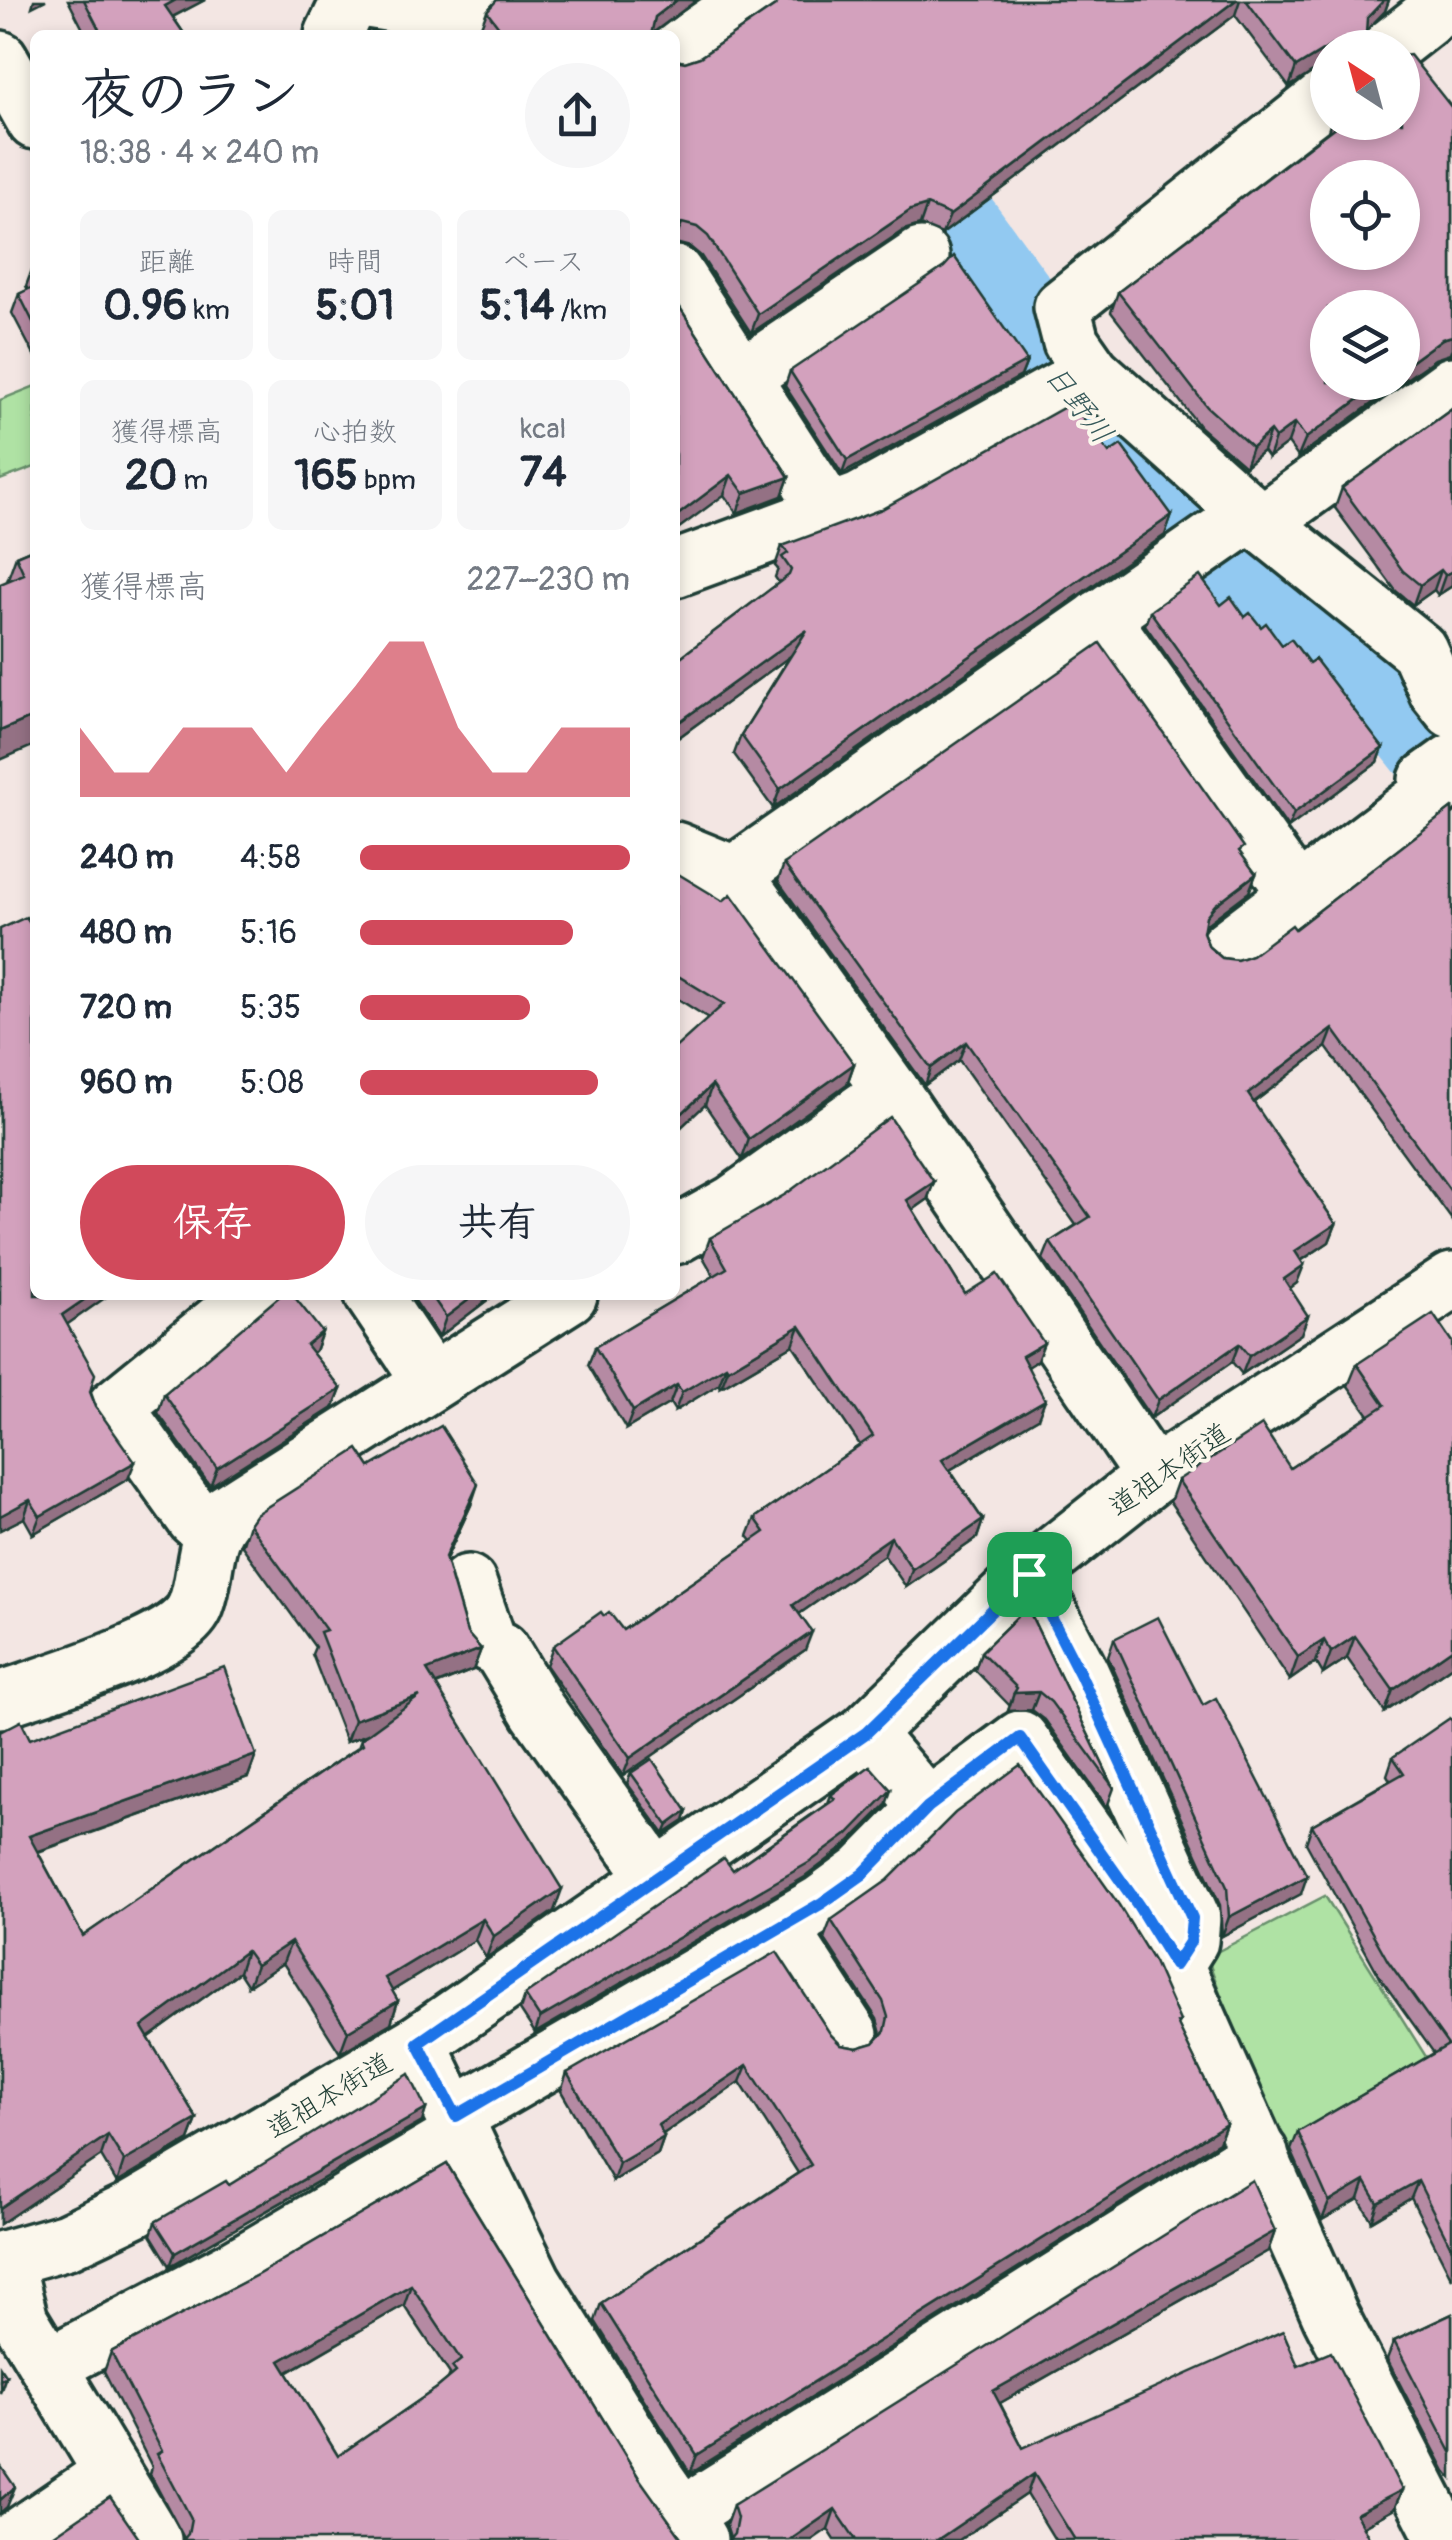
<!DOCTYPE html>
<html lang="ja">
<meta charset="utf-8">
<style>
:root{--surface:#fff;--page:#f6f6f7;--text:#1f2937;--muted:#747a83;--accent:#d1495b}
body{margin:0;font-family:Pangolin,"Klee One",sans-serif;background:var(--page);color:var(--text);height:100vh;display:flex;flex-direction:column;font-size:38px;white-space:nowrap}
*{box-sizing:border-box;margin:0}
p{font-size:32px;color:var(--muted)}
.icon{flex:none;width:55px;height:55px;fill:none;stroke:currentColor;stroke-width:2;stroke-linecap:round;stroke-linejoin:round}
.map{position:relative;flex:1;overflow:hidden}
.sheet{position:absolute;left:30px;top:30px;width:650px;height:1270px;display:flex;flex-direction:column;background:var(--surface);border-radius:15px;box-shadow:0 5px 15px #0003}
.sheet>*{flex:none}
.needle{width:65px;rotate:324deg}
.controls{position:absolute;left:1310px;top:30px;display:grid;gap:20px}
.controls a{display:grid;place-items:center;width:110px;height:110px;border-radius:50%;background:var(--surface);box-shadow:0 5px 15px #0003;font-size:50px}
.pin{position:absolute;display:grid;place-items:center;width:85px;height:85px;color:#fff;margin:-42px;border-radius:20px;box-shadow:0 5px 15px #0006}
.round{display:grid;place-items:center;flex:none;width:105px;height:105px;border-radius:52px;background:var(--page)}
.head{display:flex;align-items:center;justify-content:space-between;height:170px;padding:0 50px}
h1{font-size:55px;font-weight:700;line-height:75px}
.stats{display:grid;grid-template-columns:repeat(3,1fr);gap:15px;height:170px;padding:10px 50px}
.stats div{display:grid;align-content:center;border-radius:15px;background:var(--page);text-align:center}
.stats b{font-size:42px;font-weight:700}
.stats small{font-size:28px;font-weight:400}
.stats p{font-size:28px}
.chart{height:280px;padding:20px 50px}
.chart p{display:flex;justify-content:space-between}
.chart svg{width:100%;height:180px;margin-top:10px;fill:var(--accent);opacity:.7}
.primary-button{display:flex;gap:20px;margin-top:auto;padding:20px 50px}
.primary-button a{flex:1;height:115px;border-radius:60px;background:var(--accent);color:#fff;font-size:40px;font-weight:700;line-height:115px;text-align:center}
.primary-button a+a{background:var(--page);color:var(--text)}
ul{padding:0 50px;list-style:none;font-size:32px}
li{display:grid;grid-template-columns:160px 120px 1fr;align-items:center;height:75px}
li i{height:25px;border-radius:12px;background:var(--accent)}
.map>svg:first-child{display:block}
.green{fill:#afe2a4;stroke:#67906c;stroke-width:2.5}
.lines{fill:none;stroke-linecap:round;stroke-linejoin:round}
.river{stroke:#92c9f1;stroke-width:112}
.minor-casing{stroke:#1f3d34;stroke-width:62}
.minor{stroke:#fbf7ec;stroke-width:55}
.wall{fill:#b58aa3;stroke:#1f3d34;stroke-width:2.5;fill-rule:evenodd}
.shaded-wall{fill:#947184;stroke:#1f3d34;stroke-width:2.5}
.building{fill:#d3a1bd;stroke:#1f3d34;stroke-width:2.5;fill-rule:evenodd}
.route-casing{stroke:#fff;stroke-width:20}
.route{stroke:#1a73e8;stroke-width:12}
.labels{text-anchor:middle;stroke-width:8;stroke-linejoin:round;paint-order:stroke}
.street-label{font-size:28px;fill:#1f3d34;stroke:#fbf7ec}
.water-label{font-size:30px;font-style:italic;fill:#36595a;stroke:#fbf7ec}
</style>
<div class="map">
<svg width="1452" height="2540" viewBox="0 0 1452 2540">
<rect width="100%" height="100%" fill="#f3e6e3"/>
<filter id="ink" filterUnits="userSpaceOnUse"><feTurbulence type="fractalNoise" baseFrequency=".01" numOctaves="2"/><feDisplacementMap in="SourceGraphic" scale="20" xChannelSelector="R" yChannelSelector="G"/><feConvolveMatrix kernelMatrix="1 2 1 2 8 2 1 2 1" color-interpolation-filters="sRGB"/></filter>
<g filter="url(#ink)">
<g class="green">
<path d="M35,386v81l-35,13v-80z"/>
<path d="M1325,1896l105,167 -152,90 -71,-196z"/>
</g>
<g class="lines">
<path class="river" d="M850,111l99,124 122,166 63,72 255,202 63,79"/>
<g class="minor-casing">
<g id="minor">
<path d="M368,0l83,13 17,-13"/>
<path d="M333,35l17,-35"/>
<path d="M1389,48l61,-48"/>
<path d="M675,51l75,-51"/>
<path d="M0,59l35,62"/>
<path d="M1328,96l-266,211 9,35 21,30 169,151 158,127 18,41 15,19"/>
<path d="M675,274l154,238"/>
<path d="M742,377l179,-121"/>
<path d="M1261,523l191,-138"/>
<path d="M675,569l185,-68 232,-129"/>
<path d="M1101,617l196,277"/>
<path d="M675,850l59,24 157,217 262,385"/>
<path d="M734,874l517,-361"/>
<path d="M1228,947l207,-157 -8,-10 25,-18"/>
<path d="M675,1236l59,-33 157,-112"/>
<path d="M373,1295l57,85"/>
<path d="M211,1533l-16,-14 -80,-112 138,-112"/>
<path d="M1029,1574l52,100 111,244 -2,23 -15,24 156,352 114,223"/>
<path d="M468,1583l21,61 12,6 37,61 118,166"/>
<path d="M0,1700c43,-16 182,-54 196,-95 12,-32 5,-67 31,-93l342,-217"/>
<path d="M865,1733l63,74"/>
<path d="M782,1930l68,105"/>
<path d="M418,2043l115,238 124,199 42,60"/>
<path d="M455,2116l367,-213 41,-30 65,-66 92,-68 119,166 36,60"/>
<path d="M0,2260l67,-19 67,-32 284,-166 447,-310 164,-159 124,-98 299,-195"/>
<path d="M5,2260l15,60 133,220"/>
<path d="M48,2366l188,-99 227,-133"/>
<path d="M682,2515l578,-362"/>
<path d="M14,2540l98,-67"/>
</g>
</g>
<use href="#minor" class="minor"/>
</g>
<g class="wall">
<path d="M68,0h137l-32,17 12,18h-99z"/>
<path d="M497,0h200l-46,35h-168l-4,-4 8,-20z"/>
<path d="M779,0h610l-4,11 -57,37 -4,17 -35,22 -54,-72 -293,219 -22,-9 -16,5 -153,103 -50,-77 -11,-9 -15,-4v-183l10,2 15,-5 75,-51z"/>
<path d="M1452,108v246l-17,5 -33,23v-74l-74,74h74l-104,75 -10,-14 -20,15 -5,-7 -18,15 -45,-39 -89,-115 7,-20 210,-161 3,-9h71z"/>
<path d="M35,266v91l-23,-44 7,-19 9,-4 -2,-4 7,-19z"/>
<path d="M675,300l114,177 -7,19 -45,17 -13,-18z"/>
<path d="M1027,361l-6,15 -179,98 -57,-88 5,-15z"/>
<path d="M1452,409v177l-14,9 -4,-5 -21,15 -17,-14 -61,-83 7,-20z"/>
<path d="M1109,453l63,62 -7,20 -392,273 -39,-54 7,-19 49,-79 -115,84v-85l3,4 101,-76 -4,-6 3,-8 -3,-3 7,-20z"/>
<path d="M35,548l-35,212 7,-179 9,-25z"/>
<path d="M1221,605l24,12 37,28 27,18 74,85 -5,14 -90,66 -143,-203 5,-14z"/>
<path d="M1452,808v412l-126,-173 -73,56 83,121 -7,18 -28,19 -4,22 -7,5 11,46 -59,40 -10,-12 -81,56 -108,-159 7,-17 26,-17 -117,-165 -34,25 -147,-204 6,-17 457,-9 15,19 -7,18 -41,31 -5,9 6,15 13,11 15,2 15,-5 43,-26z"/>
<path d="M675,872l179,192 -7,20 -105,75 -37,-54 3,-87 -33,-21z"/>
<path d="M0,929l67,396 29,82 32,72 -95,55 -9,-16 -24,12z"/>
<path d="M934,1182l-7,18 -14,10 52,84 72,67 -9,6 10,51 -88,52 33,50 -6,18 -71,49 -22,-32 -85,59 6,36 -182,126 -77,-111 7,-19 51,-30 19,14 129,-89 -4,-5 7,-18 105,-73 -67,-100 -72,42 -2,-3 -44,27 -5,-8 -44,26 -38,-64 7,-18 119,-71 -11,-19 7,-19z"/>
<path d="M411,1295h83l-55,42z"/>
<path d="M322,1332l-7,19 -3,2 29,36 -7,18 -124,79 -52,-73 6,-19z"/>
<path d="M1452,1342v324l-67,46 -38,-54 -24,16 -7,-12 -26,18 -120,-178 8,-22 112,-12 79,-53 -21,-29 9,-22z"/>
<path d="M370,1467l101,38 -25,54 21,74 14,16 -8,21 -37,15 118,226 -68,47 -11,-18 -83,51 6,10 -7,22 -51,30 -57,-90 -35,23 -9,-14 -91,66 49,81 -8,21 -72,43 -16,-27 -101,68v-492l30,7 226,16 -8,22 -210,75 45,84 275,-189 3,-8 9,-6 -24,9 -34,-88 3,-7 -73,-101 7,-22z"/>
<path d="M1027,1607l87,181 -7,19 -62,-87 -13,-10 -24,1 2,-5 -35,-36 6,-18z"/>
<path d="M1114,1639l89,66 98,189 -79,42 -2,-31 -112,-248z"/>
<path d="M1452,1721v558l-41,-81 -39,23 -13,-22 -37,21 -31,-70 7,-18 136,-79 -53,-74 -75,-136 6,-18 78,-45 -3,-5 6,-18z"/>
<path d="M631,1773l56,38 -3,10 -20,13 -37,-51z"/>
<path d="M831,1795l55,10 -44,44 -37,28 -270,156 -15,-23 5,-15 208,-125 95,-67z"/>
<path d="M831,1920l349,101 -2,5 48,98 -7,18 -529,331 -95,-152 6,-18 197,-130 -58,-91 -77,52 1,3 -6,17 -45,27 -52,-90 6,-18 264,-38 10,10 16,3 17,-5 7,-9 -4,-15 -53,-81z"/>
<path d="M426,2109l-4,13 -252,144 -19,-31 4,-13 74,-37z"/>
<path d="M447,2164l192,314 -455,60 -34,-64 2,-7 -48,-95 7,-20 148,-78zM404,2305l46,69 -2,5 -11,9 -99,68 -51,-83z"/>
<path d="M1275,2231l-7,20 -268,152 23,45 275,-82 104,124 -8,19 -31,17 7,14h-315l-28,-46 -68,46h-124l-7,-11 -98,9 -4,-13 7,-20z"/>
<path d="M1452,2314v165l-7,-8 -58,-112 7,-18z"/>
</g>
<g class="shaded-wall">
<path d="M34,0h12l-14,7z"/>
<path d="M176,0h29l-47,24 7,-18z"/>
<path d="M677,0h20l-47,35 5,-18z"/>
<path d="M1236,0h4l-5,15 -293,219 8,-19z"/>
<path d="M1384,0h5l-4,11 -25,26 7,-19z"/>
<path d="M1328,48v17h-4l-35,22 7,-20z"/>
<path d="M927,205l-7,20 -16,5 -153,103 7,-19 153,-104z"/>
<path d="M682,223l-7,18v-16z"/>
<path d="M1452,336v12l-2,6 -15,5 -33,23v-14l40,-29z"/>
<path d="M1027,361l-6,15 -179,98 5,-14z"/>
<path d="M1382,382h20l-104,75 8,-19z"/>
<path d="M1295,423l-7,20 -20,15 7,-20z"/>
<path d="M1270,431l-7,20 -18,15 7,-19z"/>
<path d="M731,475l-7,20 -49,36v-14z"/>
<path d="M789,477l-7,19 -45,17 7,-20z"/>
<path d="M1172,515l-7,20 -392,273 7,-19z"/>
<path d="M1441,570l-7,20 -21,15 7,-20z"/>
<path d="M1452,571v15l-14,9 7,-20z"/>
<path d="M807,630l-7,19 -125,91v-15z"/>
<path d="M35,716v29l-35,15v-29z"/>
<path d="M1383,748l-5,14 -90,66 6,-15z"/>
<path d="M1256,874l-7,18 -41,31 -8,11 6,-18 9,-11z"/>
<path d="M1333,1029l-7,18 -85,65 7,-18z"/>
<path d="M966,1042l-7,18 -34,25 6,-17z"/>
<path d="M854,1064l-7,20 -105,75 7,-20z"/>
<path d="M712,1085l-7,20 -30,28v-13z"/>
<path d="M934,1182l-7,18 -26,18 6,-18z"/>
<path d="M1336,1224l-7,18 -41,27 7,-18z"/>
<path d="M1304,1265l-7,18 -19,14 6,-18z"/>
<path d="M91,1295h18l-54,38 7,-18z"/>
<path d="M475,1295h19l-55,42 7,-20z"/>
<path d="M1308,1316l-7,18 -59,40 7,-18z"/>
<path d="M800,1326l-7,19 -72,42 7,-18z"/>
<path d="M322,1332l-7,19 -16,13 7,-19z"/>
<path d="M1044,1343l-7,18 -22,13 7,-18z"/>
<path d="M1239,1344l-7,18 -81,56 7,-18z"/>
<path d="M726,1366l-7,18 -44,27 7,-19z"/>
<path d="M677,1385l-7,18 -44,26 7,-18z"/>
<path d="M341,1389l-7,18 -124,79 7,-18z"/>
<path d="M1045,1400l-7,18 -102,60 6,-18z"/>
<path d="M135,1462l-7,17 -95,55 7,-18z"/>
<path d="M478,1484l-7,21 -34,73 8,-21z"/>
<path d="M30,1500l-6,18 -24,12v-14z"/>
<path d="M983,1520l-6,18 -71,49 6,-18z"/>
<path d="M891,1537l-7,18 -98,68 7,-18z"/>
<path d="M812,1632l-7,18 -182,126 7,-18z"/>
<path d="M1355,1636l-8,22 -24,16 8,-22z"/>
<path d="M1324,1640l-8,22 -26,18 8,-23z"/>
<path d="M481,1649l-8,21 -54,21 8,-21z"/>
<path d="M1452,1649v17l-67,46 8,-22z"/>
<path d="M1039,1692l-7,18 -24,1 6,-18z"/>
<path d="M420,1696l-8,22 -66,24 8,-22z"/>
<path d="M256,1755l-8,22 -226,80 7,-21z"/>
<path d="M891,1790l-5,15 -44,44 -37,28 -270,156 5,-15z"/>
<path d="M687,1811l-3,10 -20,13 4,-9z"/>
<path d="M1307,1876l-6,18 -79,42 7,-19z"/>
<path d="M562,1889l-8,22 -68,47 8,-22z"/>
<path d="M483,1919l-8,21 -98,60 8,-22z"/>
<path d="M291,1942l-8,21 -35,23 8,-21z"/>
<path d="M246,1951l-7,21 -105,76 8,-21z"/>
<path d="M398,2001l-7,22 -51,30 8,-22z"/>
<path d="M747,2065l-7,17 -89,60 7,-17z"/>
<path d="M426,2109l-4,13 -252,144 5,-13z"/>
<path d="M197,2119l-8,21 -72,43 7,-22z"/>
<path d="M1226,2124l-7,18 -529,331 7,-18z"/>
<path d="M108,2135l-7,21 -101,68v-16z"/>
<path d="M664,2137l-6,17 -45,27 6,-18z"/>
<path d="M1365,2181l-6,18 -37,21 7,-18z"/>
<path d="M1418,2181l-7,17 -39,23 6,-18z"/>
<path d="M1275,2231l-7,20 -282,160 7,-20z"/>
<path d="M411,2285l-7,20 -132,76 8,-20z"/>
<path d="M6,2376l-6,17v-13z"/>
<path d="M1034,2474l-7,20 -68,46h-22z"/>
<path d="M15,2487l-8,20 -7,6v-13z"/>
<path d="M1402,2490l-8,19 -45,25 7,-20z"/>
<path d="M835,2509l-7,20 -16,11h-22z"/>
</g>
<g class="building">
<path d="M84,0h92l-11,6 20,29h-83z"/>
<path d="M497,0h180l-22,17 -4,18h-146l-18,-24z"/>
<path d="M779,0h457l-286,215 -23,-10 -16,5 -153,104 -50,-78 -11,-9 -15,-4 -7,2v-165l10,2 15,-5 75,-51z"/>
<path d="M1246,0h138l-17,18 -1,16 6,14h-25l-15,-3 -36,22z"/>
<path d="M1410,55l42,53v228l-10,3 -40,29v-60h-74v74h54l-76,56 -11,-15 -20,15 -5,-7 -18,16 -45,-40 -89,-115 218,-166 -1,-4h67v-66zM1328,178h74v74h-74z"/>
<path d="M954,256l73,105 -180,99 -57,-89 154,-104z"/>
<path d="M35,286v40l-16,-32z"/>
<path d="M675,300l114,177 -45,16 -13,-18 -56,42z"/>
<path d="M1072,403l37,50 12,-8 51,70 -392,274 -39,-54 66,-105 -132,95v-70l3,4 111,-84 2,-5 -9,-13 6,-4 -6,-7 100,-37z"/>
<path d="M1452,409v162l-7,4 -4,-5 -21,15 -17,-14 -61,-83z"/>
<path d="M35,548v168l-35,15v-147l24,-10 -8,-18z"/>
<path d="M1200,576l21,29 10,-8 14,20 5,-4 11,14 5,-4 16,22 9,-6 18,24 6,-4 68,89 -89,65 -144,-202z"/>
<path d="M1100,643l144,204 -5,4 17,23 -41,31 -9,11 -3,16 6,15 13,11 15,2 15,-5 40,-30 3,4 157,-121v385l-119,-164 -85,65 88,130 -41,27 9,14 -20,14 24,37 -59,40 -10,-12 -81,56 -108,-158 40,-25 -124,-175 -35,26 -147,-204z"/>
<path d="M675,872l48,29 8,-7 123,170 -105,75 -37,-54 -37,35v-72l49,-44 -49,-30z"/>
<path d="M26,917l9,12v366h56l-29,20 33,59 -5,18 6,15 39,55 -95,54 -10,-16 -30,16v-587z"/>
<path d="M890,1117l44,65 -27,18 58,94 32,-20 47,69 -22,13 23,44 -103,60 41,60 -71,49 -21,-32 -98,68 19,27 -182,126 -77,-112 48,-34 3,4 5,-4 14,18 142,-98 -10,-14 118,-82 -73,-110 -72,43 -2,-3 -44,26 -5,-7 -44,26 -38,-64 132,-79 -17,-30 76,-44z"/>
<path d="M281,1295h12l29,37 -16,13 35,44 -124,79 -53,-74z"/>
<path d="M431,1295h44l-29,22z"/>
<path d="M1433,1314l19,28v307l-59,41 -38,-54 -24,16 -7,-12 -26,17 -120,-177 84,-55 28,43 95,-63 -28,-41z"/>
<path d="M441,1426l37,58 -33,73 22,76 14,16 -54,21 135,219 -68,47 -11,-17 -98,59 13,23 -50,30 -57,-89 -35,23 -10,-14 -104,76 55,92 -73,42 -16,-26 -108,73v-476l21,-11 9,18 194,-72 32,88 -227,81 54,100 280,-192 -2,-5 59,-43 -66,24 -34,-88 6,-2 -77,-106 7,-10 102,-65 12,18z"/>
<path d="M1027,1607l87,181 -63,-86 -12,-10 -25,1 3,-5 -36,-36z"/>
<path d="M1158,1617l45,88 13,-7 91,178 -78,41 -2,-30 -113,-248z"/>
<path d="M1450,1718l2,3v528l-34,-68 -40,22 -13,-22 -36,21 -31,-70 150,-87 -60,-84 -76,-136 92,-52 -11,-16z"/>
<path d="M652,1759l35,52 -19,14 -37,-52z"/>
<path d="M1020,1765l99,140 35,57 26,59 -3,2 49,101 -529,331 -96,-152 210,-138 -64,-100 -89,60 6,12 -45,26 -52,-90 210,-121 54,83 10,10 16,3 17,-5 11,-12 3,-14 -5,-16 -52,-81 57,-40 67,-67z"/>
<path d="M870,1766l21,24 -43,44 -38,28 -270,156 -15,-23 199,-137 9,12 102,-71 -4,-4z"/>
<path d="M409,2074l17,35 -251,144 -20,-31 71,-41 3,4z"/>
<path d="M447,2164l192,314 44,62h-500l5,-6 3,-16 -34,-64 5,-3 -51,-99 148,-78zM411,2285l50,75 -9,7 4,5 -19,16 -99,68 -58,-95z"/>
<path d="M1252,2180l23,51 -282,160 30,57 260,-117 15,35 33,-14 71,138 -46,24 14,26h-295l-41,-66 -97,66h-81l-21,-31 -45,31h-61l5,-6 3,-16 -4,-13z"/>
<path d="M1452,2314v140l-58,-113z"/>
<path d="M0,2367l6,9 -6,4z"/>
<path d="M0,2465l15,22 -15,13z"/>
<path d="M110,2497l30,43h-93z"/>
</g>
</g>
<g class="lines" filter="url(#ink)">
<g class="route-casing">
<path id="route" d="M1029,1574l51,100 112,244 -2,24 -15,23 -37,-60 -118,-167 -92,69 -65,67 -41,29 -366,213 -38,-73 448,-310z"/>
</g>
<use href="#route" class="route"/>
</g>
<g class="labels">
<g class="street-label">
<text transform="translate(1169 1469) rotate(-35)" y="10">道祖本街道</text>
<text transform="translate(329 2095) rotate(-31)" y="10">道祖本街道</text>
</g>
<g class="water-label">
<text transform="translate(1079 404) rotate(52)" y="10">日野川</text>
</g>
</g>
</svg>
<div class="controls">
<a><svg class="needle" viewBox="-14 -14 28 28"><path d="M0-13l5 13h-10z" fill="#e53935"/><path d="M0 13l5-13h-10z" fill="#747a83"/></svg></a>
<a><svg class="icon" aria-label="locate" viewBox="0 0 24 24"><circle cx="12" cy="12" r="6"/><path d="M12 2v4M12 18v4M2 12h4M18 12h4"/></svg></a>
<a><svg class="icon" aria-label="layers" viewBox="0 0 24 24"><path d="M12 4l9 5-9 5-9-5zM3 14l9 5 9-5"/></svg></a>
</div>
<div class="pin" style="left:1029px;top:1574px;background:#1e9e55"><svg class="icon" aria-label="arrive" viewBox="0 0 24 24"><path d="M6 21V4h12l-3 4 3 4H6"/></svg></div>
<section class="sheet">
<div class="head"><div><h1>夜のラン</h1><p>18:38 · 4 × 240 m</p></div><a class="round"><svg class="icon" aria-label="share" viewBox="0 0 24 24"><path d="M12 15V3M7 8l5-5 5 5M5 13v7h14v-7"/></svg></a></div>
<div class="stats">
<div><p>距離</p><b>0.96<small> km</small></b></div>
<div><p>時間</p><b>5:01</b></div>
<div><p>ペース</p><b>5:14<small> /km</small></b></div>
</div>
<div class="stats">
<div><p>獲得標高</p><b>20<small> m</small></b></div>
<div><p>心拍数</p><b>165<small> bpm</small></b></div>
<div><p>kcal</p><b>74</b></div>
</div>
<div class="chart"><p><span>獲得標高</span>227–230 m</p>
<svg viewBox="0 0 160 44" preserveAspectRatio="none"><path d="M0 44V27L10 38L20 38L30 27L40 27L50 27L60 38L70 27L80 17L90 6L100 6L110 27L120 38L130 38L140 27L150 27L160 27V44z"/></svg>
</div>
<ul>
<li><b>240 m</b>4:58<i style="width:100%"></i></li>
<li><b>480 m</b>5:16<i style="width:79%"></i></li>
<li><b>720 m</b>5:35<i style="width:63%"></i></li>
<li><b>960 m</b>5:08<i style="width:88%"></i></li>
</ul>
<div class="primary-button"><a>保存</a><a>共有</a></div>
</section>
</div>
